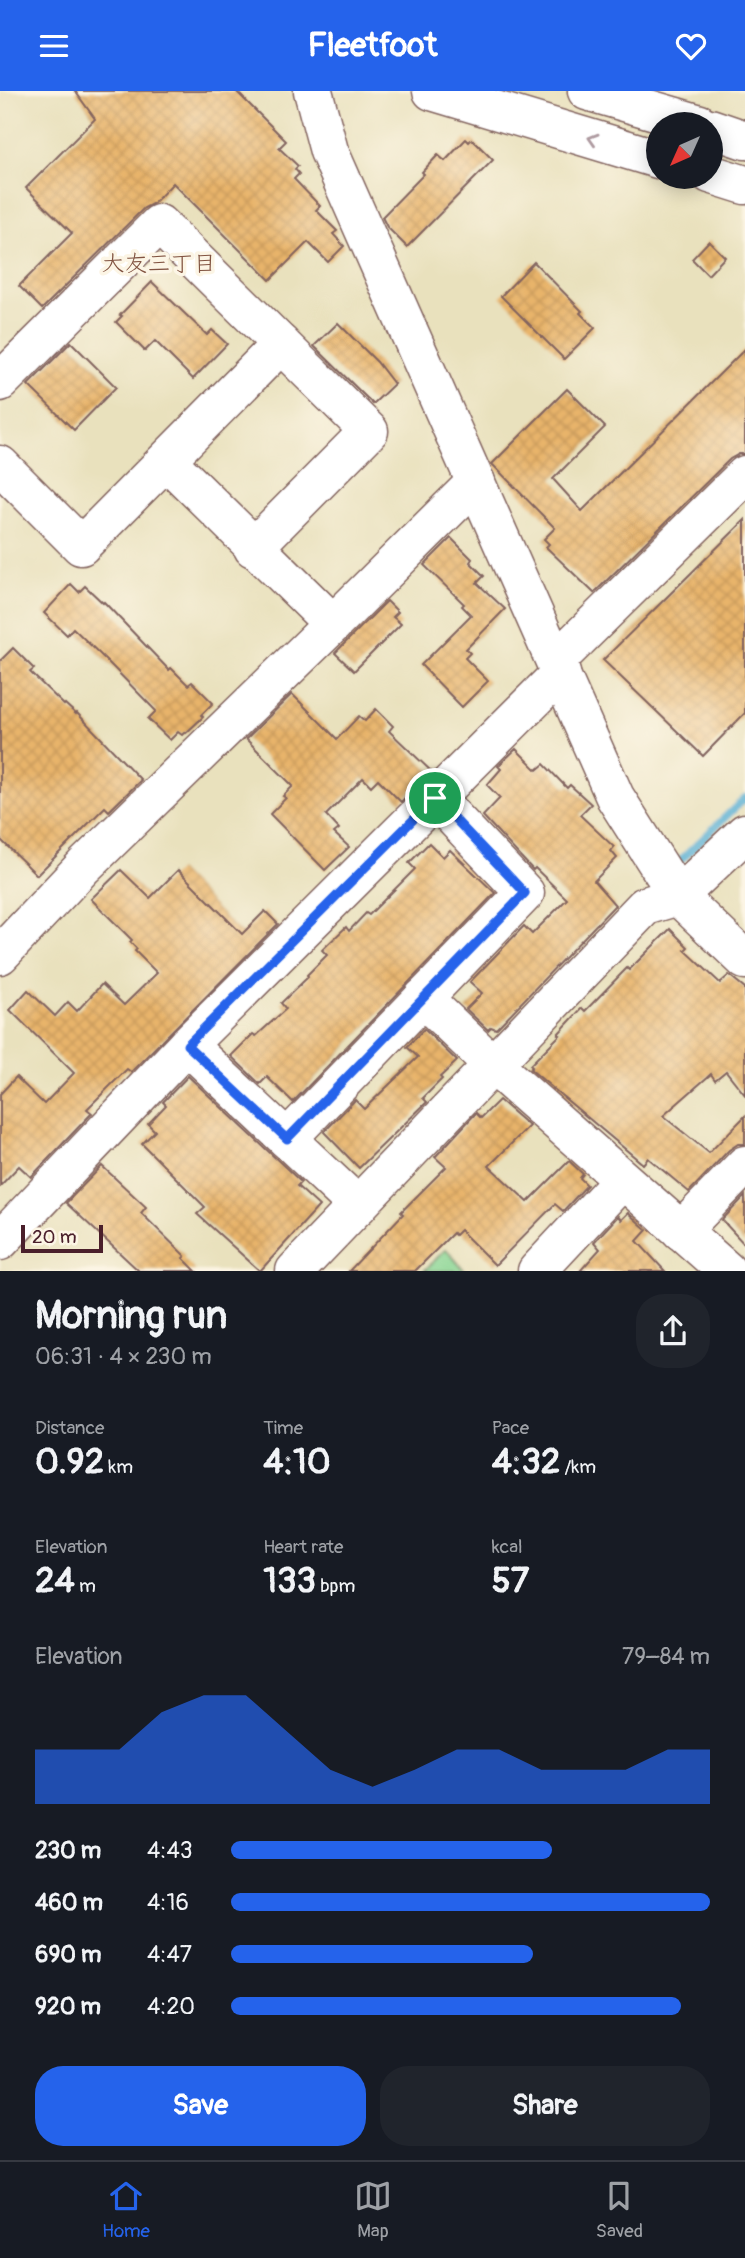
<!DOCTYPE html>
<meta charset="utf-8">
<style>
:root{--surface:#171b24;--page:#20242c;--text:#f1f3f6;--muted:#9ea1a6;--line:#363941;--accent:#2563eb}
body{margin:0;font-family:Pangolin,"Klee One",sans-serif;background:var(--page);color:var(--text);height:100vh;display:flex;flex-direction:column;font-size:26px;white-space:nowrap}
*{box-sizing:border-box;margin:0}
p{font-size:23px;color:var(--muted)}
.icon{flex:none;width:38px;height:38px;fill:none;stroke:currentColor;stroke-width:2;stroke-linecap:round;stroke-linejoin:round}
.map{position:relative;height:1180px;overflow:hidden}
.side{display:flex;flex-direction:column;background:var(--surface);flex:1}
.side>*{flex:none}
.needle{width:46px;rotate:225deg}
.controls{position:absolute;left:646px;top:21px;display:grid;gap:14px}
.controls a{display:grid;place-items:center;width:77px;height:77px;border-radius:50%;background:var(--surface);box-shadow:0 4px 18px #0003;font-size:35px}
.scale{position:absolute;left:21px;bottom:18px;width:82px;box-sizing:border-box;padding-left:7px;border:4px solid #4a1f2b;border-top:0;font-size:19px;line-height:24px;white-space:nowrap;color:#4a1f2b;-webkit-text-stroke:5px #fcf5e5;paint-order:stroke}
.pin{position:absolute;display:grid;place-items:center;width:60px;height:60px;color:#fff;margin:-30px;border:4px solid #fff;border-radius:50%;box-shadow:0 2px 7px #0007}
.round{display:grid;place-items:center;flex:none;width:74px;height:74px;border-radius:28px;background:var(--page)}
.head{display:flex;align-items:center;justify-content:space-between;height:119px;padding:0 35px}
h1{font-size:38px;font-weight:700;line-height:52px}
.stats{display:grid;grid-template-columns:repeat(3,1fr);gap:10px;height:119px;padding:7px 35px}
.stats div{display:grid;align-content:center}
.stats b{font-size:35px;font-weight:700}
.stats small{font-size:19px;font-weight:400}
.stats p{font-size:19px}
.chart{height:196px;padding:14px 35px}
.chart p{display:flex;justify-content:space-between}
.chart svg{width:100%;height:126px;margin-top:7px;fill:var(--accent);opacity:.7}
.primary-button{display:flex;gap:14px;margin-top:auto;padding:14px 35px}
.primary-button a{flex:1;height:80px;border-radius:28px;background:var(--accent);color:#fff;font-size:28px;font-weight:700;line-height:80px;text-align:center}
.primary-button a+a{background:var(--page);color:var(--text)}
ul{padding:0 35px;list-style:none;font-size:23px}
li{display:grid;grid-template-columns:112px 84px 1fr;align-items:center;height:52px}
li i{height:18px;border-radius:9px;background:var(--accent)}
header{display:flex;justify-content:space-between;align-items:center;height:91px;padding:0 35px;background:var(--accent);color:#fff;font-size:32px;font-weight:700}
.tabs{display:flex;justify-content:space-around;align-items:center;height:98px;border-top:2px solid var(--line);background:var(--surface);font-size:19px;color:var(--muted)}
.tabs a{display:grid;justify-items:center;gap:4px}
.tabs .current{color:var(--accent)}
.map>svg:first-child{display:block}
.park{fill:#87d593;stroke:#687a5f;stroke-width:2}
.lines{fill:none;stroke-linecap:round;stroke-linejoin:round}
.stream{stroke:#57afd4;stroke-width:8}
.building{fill:url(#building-cross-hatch)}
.minor-casing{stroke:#82635e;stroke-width:41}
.minor{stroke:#fff;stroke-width:38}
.oneway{stroke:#ae9aa0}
.route-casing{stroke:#fff;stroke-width:14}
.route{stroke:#2563eb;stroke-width:9}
.labels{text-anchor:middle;stroke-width:7;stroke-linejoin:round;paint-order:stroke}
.neighbourhood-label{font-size:23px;fill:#815341;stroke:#fcf5e5}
</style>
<header><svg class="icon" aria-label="menu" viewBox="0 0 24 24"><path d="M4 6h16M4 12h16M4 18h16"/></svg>Fleetfoot<svg class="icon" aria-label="heart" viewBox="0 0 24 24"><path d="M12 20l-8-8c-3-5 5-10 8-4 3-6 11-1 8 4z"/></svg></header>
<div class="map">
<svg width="745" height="1180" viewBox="0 0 745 1180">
<defs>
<pattern id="building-cross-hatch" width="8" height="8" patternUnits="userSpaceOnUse" patternTransform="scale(1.75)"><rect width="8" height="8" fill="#e8b46a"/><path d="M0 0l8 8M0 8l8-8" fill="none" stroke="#c89a5c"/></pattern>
</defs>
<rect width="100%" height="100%" fill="#fcf5e5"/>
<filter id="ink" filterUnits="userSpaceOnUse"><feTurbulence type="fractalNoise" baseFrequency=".0143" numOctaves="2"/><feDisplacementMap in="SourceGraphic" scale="14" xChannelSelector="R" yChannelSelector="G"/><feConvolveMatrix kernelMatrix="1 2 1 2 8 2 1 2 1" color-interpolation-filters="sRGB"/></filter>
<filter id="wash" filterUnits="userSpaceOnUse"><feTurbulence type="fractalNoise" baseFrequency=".00686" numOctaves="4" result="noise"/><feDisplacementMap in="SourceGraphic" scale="28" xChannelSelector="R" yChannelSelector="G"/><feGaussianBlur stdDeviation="1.57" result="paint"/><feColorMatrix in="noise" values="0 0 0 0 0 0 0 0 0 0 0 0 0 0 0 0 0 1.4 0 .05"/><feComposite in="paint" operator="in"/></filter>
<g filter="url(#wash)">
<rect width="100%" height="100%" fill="#e9e1bd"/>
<path class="park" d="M446,1158l19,22h-41z"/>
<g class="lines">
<path class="stream" d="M681,769l64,-62"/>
</g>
<g id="blocks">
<g class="building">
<path d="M75,0h161l50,50 -7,7 19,18 -3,3 4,5 -5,5 26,27 -4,4 21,21 -4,3 11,12 -16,16 -20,-20 -38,38 -97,-97 -19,20 -10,5 -102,101 -23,-23 53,-53 -46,-45 69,-69z"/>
<path d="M466,48l3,3 3,-3 21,21 -86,87 -20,-20 -5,-10 42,-43 -2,-2 16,-17 7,6z"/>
<path d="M709,150l16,16 -17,18 -16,-16z"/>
<path d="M534,171l48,49 -2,2 15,15 -31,31 -63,-63z"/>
<path d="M152,191l55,53 5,-5 15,14 -34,35 -38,-38 -10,10 -29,-29 6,-6 -2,-1z"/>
<path d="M338,232l39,39 17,22 -21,20 -59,-58z"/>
<path d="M71,251l45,45 -42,43 -46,-45z"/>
<path d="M745,258v105h-6l-9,5 -136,134 -48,-46 3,-3 -5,-5 11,-11 -63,-64 75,-75 38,38 -52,52 29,32z"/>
<path d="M745,429v193l-42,43 -100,-96z"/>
<path d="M451,447l21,21 -2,3 14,14 -7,7 28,26 -39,40 4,4 -5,5 23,23 -26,26 -41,-42 50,-50 -9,-9 2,-2 -40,-39z"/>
<path d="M71,493l8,8 6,-6 18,17 1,-1 65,68 2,-2 17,17 4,-3 21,21 -12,12 2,2 -17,16 -1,-1 -3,3 -4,-3 -8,8 -22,-21 8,-8 -48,-49 -35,-34 -6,7 -23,-22z"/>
<path d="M387,510l11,11 -5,5 8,7 -47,47 -19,-18z"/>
<path d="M13,557l21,21 -4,3 34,33 1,-1 11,10 1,-1 64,67 -32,31 -4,-4 -68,68 -37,-36v-178z"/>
<path d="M292,603l45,45 22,-23 6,5 11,-12 17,17 -4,5 42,40 -30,31 -23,-23 -7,7 -8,-8 -37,37 13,14 -5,4 15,14 -24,23 -55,-56 16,-16 -3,-2 10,-10 -47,-47z"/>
<path d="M516,658l21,21 7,-6 23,24 3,-3 21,19 -11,11 34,32 -3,4 6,7 -23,23 21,24 -119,124 -5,-2 -3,3 -22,-21 16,-16 -12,-11 54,-56 8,8 35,-35 -32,-31 -2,2 -50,-54 17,-18 -13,-13 14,-16 -3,-3z"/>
<path d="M429,752l14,14 7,-7 45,43 -202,209 -26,-25 -7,7 -29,-28 22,-22 3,2 30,-27 -5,-6 27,-26 -1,-2 20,-20 -5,-5 24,-23 3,4 17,-18 3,2 46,-46 -6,-6z"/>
<path d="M121,779l29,28 28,-28 64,64 23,-23 13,13 -147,148 -4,-3 -40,40 5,4 -61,64 -12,-11 -19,20v-92l16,-17 28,27 30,-31 -64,-63 18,-20 27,26 13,-14 9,9 25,-27 22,21 33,-32 -22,-22 2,-2 -7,-7 2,-2 -41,-41z"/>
<path d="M670,838l18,18 -3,3 35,33 9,-8 16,13v107l-19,-24 -11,9 -4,-6 -48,42 46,37 36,-37v28h-7l-9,6 -40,42 -41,-34 -5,6 -113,-95 2,-2 -2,-2 30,-30 -2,-1 24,-26 3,3 42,-43 2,2z"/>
<path d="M424,938l33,32 -17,16 2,2 -19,19 4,4 -68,66 -35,-36 31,-32 9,9 54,-52 -11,-10z"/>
<path d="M188,985l113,106 -4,4 22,20 -59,65 -63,-57 8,-7 -63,-63 13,-13 -7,-7 18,-19 -3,-3z"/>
<path d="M499,1009l30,26 -40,40 39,36 41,-41 14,13 -3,4 7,7 -24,26 -8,-7 -60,61 -35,-35 -5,5 -2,-2 -38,38h-66l54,-57 -2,-2 45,-45 -11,-10 41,-44 5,5z"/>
<path d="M102,1075l44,41 -5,6 44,43 -2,2 13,13h-57l-73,-68z"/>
<path d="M745,1105v49l-23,-25z"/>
<path d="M628,1122l19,17 -10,11 28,30h-85l20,-22 -6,-7 24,-26 3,4z"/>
</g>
</g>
</g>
<g filter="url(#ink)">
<use href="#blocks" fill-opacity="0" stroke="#82635e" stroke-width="2"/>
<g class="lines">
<g class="minor-casing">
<g id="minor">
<path d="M313,0l16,60 286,646 63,99 67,64"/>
<path d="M432,0l226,68"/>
<path d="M587,0l113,33"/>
<path d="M710,37l35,12"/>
<path d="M710,83l35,11"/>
<path d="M0,291l159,-158 210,207 -116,117"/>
<path d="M167,370l166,163"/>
<path d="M0,374l81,81 200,-202"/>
<path d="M556,570l189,-186"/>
<path d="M0,864l84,-89 249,-242 143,-142"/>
<path d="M423,907l70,67 234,206"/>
<path d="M187,954l171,161"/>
<path d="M287,1048l238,-246 -90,-95"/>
<path d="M681,1140l64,-66"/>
<path d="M0,1150l187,-196 374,-372"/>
<path d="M295,1180l350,-365 33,-10 67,-63"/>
<path d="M537,1180l85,-91"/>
</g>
</g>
<use href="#minor" class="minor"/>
</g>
<defs><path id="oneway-chevron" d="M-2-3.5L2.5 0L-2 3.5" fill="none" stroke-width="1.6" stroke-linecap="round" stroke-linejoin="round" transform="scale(1.75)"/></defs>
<use class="oneway" href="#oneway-chevron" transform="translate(593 48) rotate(-163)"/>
</g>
<g class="lines" filter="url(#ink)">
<g class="route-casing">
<path id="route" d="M435,707l90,95 -238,246 -100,-94z"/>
</g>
<use href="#route" class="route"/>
</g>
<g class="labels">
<g class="neighbourhood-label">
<text x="159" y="180">大友三丁目</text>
</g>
</g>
</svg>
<div class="controls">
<a><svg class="needle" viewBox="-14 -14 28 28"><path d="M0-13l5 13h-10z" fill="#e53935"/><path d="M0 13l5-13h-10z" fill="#9ea1a6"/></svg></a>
</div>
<div class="scale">20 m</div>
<div class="pin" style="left:435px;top:707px;background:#1e9e55"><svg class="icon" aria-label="arrive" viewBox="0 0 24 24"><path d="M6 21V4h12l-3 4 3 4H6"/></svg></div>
</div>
<section class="side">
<div class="head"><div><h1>Morning run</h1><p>06:31 · 4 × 230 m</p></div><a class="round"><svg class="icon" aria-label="share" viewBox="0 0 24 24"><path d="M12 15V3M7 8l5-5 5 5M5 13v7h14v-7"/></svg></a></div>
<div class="stats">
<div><p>Distance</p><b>0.92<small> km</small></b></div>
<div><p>Time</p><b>4:10</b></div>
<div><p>Pace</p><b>4:32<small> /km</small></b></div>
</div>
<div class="stats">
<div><p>Elevation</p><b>24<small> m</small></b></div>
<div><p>Heart rate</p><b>133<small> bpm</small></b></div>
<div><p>kcal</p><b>57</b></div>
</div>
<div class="chart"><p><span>Elevation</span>79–84 m</p>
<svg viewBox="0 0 160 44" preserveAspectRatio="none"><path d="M0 44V25L10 25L20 25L30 12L40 6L50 6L60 19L70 32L80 38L90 32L100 25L110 25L120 32L130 32L140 32L150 25L160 25V44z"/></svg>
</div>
<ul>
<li><b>230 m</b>4:43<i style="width:67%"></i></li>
<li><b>460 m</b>4:16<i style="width:100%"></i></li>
<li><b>690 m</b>4:47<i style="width:63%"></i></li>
<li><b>920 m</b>4:20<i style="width:94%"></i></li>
</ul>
<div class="primary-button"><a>Save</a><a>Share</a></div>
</section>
<nav class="tabs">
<a class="current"><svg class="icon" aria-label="home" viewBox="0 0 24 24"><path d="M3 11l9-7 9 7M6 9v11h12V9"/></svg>Home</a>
<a><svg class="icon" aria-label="map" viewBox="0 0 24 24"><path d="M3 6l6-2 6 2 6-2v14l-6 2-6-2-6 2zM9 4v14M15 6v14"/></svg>Map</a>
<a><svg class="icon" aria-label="saved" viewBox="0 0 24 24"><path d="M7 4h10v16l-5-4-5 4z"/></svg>Saved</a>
</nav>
